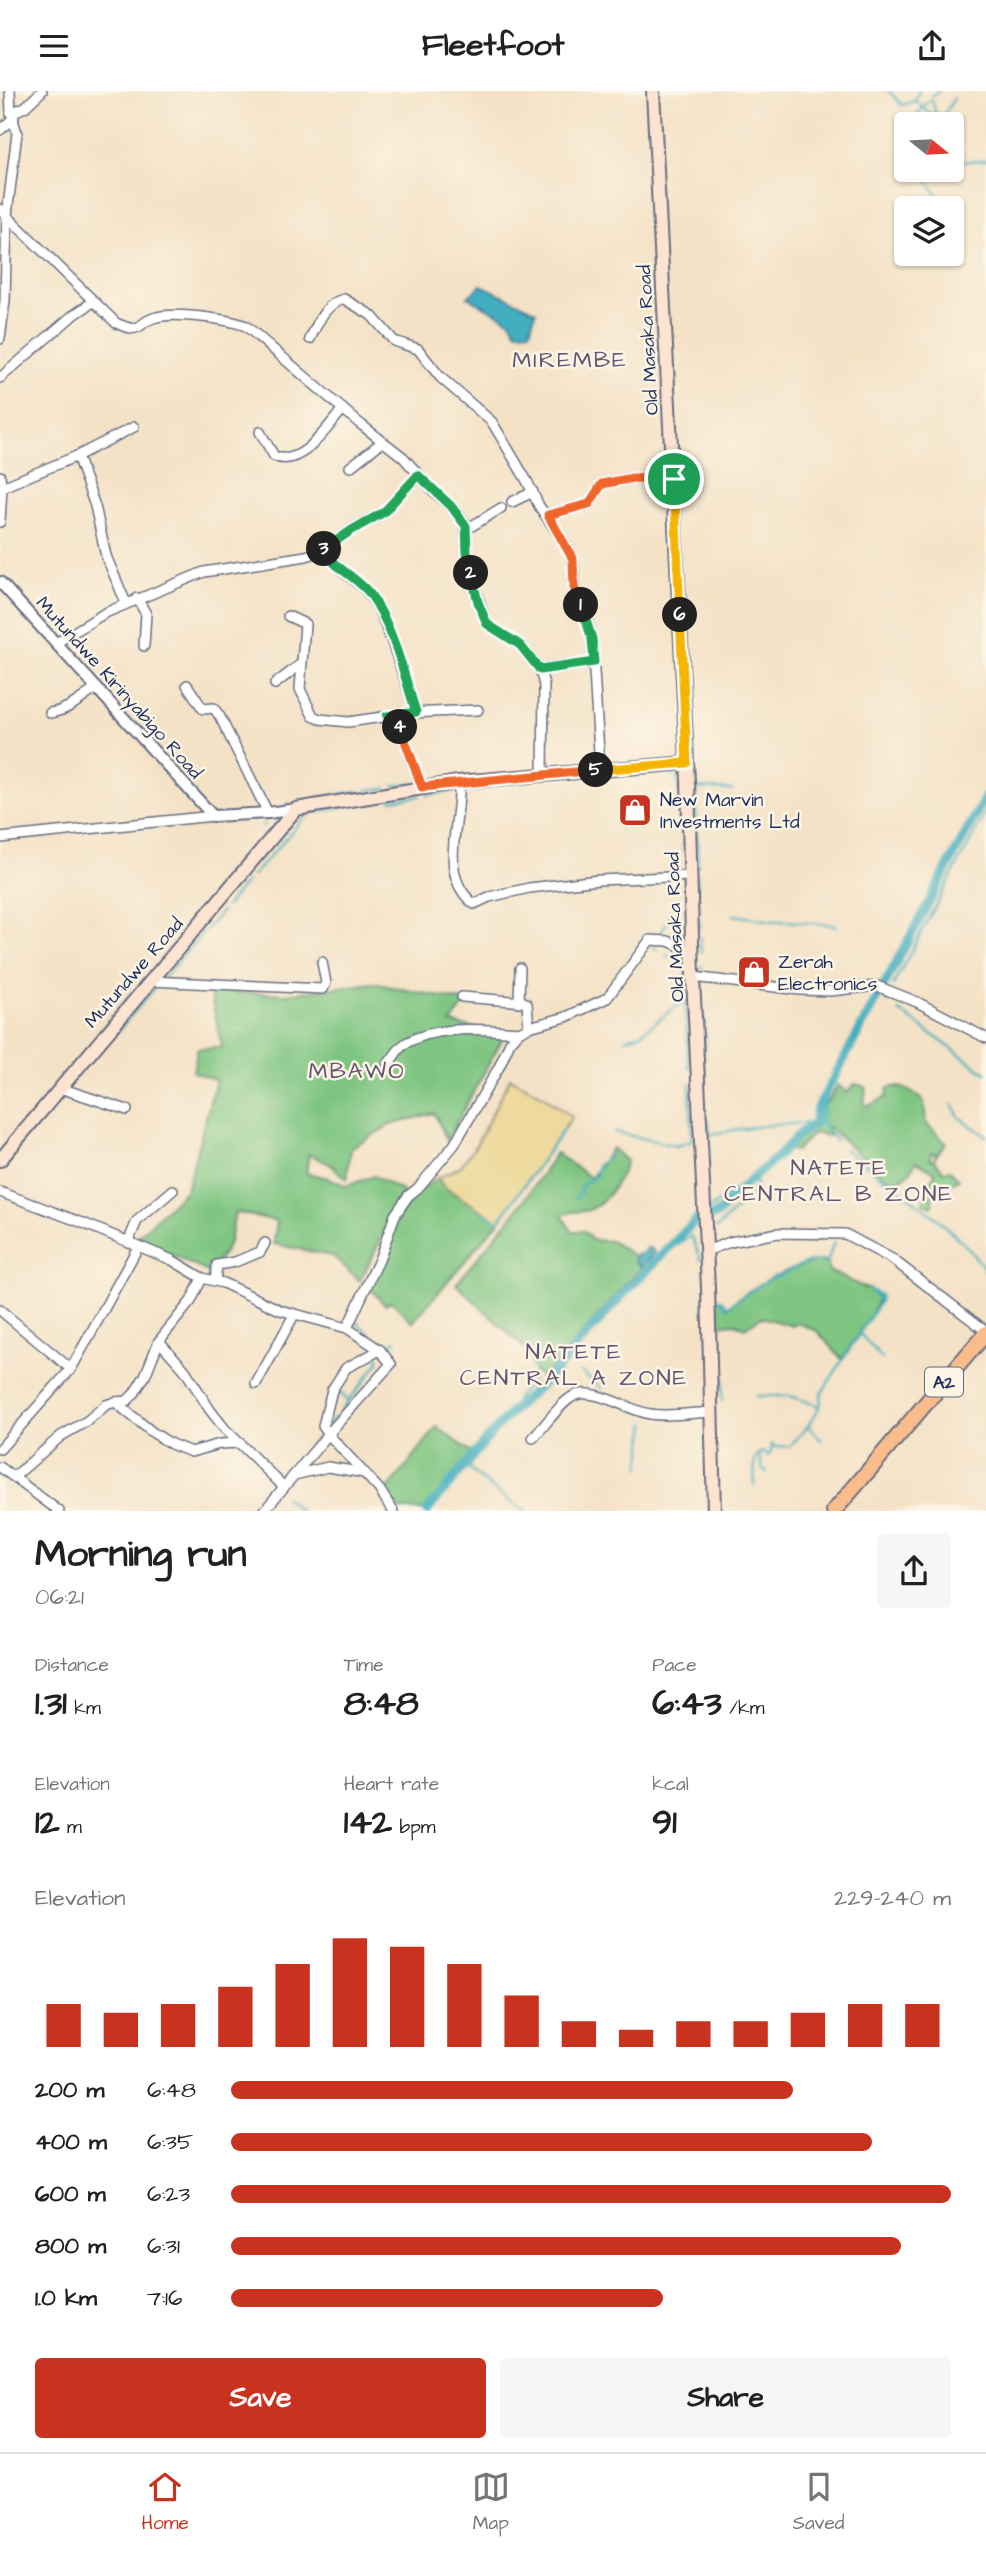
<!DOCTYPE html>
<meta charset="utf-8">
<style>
:root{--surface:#fff;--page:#f6f6f6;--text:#202124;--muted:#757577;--line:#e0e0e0;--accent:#c8321e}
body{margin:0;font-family:"Architects Daughter",sans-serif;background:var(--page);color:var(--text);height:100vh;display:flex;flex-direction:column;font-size:26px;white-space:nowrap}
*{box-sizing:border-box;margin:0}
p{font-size:23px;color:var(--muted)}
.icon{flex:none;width:38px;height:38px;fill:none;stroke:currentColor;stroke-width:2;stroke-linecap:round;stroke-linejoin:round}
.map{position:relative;height:1420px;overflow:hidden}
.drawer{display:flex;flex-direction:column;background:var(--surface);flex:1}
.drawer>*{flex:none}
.needle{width:46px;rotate:108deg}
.buttons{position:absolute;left:894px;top:21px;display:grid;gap:14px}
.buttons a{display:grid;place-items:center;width:70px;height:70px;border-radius:7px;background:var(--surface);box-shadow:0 2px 5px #0004;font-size:35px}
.pin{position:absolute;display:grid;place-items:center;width:60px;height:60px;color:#fff;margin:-30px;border:4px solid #fff;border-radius:50%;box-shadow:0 2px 7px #0007}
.km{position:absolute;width:35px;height:35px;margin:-18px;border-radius:50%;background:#222;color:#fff;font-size:19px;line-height:35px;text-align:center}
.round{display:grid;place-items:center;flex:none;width:74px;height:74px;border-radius:7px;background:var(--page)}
.headline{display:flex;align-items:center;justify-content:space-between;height:119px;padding:0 35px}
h1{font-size:38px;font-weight:800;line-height:52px}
.stats{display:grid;grid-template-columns:repeat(3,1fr);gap:10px;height:119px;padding:7px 35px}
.stats div{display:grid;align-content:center}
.stats b{font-size:35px;font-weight:800}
.stats small{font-size:19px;font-weight:400}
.stats p{font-size:19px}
.chart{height:196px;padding:14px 35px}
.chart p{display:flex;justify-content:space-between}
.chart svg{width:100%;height:126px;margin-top:7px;stroke:var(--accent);stroke-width:6}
.action{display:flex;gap:14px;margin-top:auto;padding:14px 35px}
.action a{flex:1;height:80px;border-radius:7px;background:var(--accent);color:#fff;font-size:28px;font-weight:800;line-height:80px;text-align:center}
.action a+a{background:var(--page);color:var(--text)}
ul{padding:0 35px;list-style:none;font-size:23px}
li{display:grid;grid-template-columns:112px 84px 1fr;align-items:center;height:52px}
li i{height:18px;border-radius:9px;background:var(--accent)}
header{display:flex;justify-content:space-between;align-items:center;height:91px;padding:0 35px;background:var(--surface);font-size:32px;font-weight:800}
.tab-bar{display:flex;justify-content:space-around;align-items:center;height:98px;border-top:2px solid var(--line);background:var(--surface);font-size:19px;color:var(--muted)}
.tab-bar a{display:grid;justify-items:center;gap:4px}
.tab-bar .current{color:var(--accent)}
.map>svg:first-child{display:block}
.green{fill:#7ec581;stroke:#4c7a70;stroke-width:2}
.sand{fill:#eeda9e;stroke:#84847e;stroke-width:2}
.water{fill:#42afc0;stroke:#2e6f8f;stroke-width:2}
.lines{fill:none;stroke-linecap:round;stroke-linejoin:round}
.stream{stroke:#42afc0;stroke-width:2.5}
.canal{stroke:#42afc0;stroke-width:9}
.minor-casing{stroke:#676e82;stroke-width:12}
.tertiary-casing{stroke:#676e82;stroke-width:14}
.secondary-casing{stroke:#676e82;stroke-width:16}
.primary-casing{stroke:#676e82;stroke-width:18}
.minor{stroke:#fff;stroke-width:9}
.tertiary{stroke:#fff;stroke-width:10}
.secondary{stroke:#fde4d1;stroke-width:12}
.primary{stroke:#fabc8b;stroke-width:14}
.split-1-casing{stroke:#fff;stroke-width:14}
.split-2-casing{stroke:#fff;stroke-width:14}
.split-3-casing{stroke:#fff;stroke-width:14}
.split-4-casing{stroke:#fff;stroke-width:14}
.split-5-casing{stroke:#fff;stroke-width:14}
.split-6-casing{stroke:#fff;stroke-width:14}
.split-7-casing{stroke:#fff;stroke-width:14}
.split-1{stroke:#f0652b;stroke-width:9}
.split-2{stroke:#22a559;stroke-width:9}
.split-3{stroke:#22a559;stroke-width:9}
.split-4{stroke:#22a559;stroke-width:9}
.split-5{stroke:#f0652b;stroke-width:9}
.split-6{stroke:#f5b400;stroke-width:9}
.split-7{stroke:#f5b400;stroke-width:9}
.labels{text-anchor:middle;stroke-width:5;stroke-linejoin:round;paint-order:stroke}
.shield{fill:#fcf5e5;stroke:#5e6a86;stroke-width:2}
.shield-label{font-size:18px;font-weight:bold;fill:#1b2f5e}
.street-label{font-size:19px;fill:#1b2f5e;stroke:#fcf5e5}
.poi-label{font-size:19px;fill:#1b2f5e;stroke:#fcf5e5;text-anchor:start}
.quarter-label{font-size:23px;letter-spacing:2px;fill:#675472;stroke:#fcf5e5}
</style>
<header><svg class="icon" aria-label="menu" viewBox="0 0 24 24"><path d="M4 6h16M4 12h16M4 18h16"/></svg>Fleetfoot<svg class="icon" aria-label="share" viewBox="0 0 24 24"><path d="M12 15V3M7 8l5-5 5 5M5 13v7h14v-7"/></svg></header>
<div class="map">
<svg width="986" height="1420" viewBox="0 0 986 1420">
<rect width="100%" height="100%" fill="#fcf5e5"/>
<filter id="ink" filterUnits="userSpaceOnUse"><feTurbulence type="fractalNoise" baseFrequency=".0143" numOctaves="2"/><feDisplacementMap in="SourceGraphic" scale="14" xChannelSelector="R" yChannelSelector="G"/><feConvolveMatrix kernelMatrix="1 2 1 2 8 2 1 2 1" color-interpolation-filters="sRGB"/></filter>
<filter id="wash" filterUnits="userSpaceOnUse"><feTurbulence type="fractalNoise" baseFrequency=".00686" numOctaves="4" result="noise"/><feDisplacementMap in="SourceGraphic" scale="28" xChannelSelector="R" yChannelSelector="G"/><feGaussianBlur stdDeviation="1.57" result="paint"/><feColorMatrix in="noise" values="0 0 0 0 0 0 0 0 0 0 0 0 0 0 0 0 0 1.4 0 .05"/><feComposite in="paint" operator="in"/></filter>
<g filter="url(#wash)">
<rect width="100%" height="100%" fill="#f4e2c6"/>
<g class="green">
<path d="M373,892l93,19 -15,21 54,11 -58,106 -13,-27 -44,12 -39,23 -4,31 -17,-15 -21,-10 -3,19 23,5 17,8 28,-10 30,16 -44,89 -27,-25 -59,-12 3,-23 -42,-9 -7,34 -18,27 -74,-34 50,-49 30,-110 -23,-8 4,-23 25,-2 -12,-56 77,3z"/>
<path d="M855,993l11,3 -2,18h7l15,-8 2,-9c14,-5 24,5 36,13l2,22 20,20 -11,14v-4l-4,-1 -1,7h3l11,12 6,-1 9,9 -19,10 -8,8 2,6 -3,4 -8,-4 1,-7 11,-24 -19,-11 -6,11 -12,10 -11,-4 -59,-51 1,9 -15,-3 -19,18 -10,-2 16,-17 14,-8c2,-21 3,-12 13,-23 4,-4 7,-11 10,-16l9,8z"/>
<path d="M612,1057l14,13c-5,17 -20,43 -37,49 -11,3 -17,-1 -27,6l10,15h11l9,9 19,1 24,15v5l7,6 -100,112 -10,-12 -1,-13 -75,-70 69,-84 31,-47 35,25z"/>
<path d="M438,1087l6,9 55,34 -86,101 -22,-21 -6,4 -16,-18 23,-56 18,-34z"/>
<path d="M819,1170l8,2 2,8 51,24 -8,19 -30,45 -25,-28 -19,-8 -5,3 -32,-9 -16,11 -10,-5 -17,2 -2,-24 6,-1 6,7c21,-19 62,-42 91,-46z"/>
<path d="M437,1336l35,26 -48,57h-24l-14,-18z"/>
</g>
<path class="sand" d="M510,987l29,15 33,24 -73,104 -55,-34 -6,-9 23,-12 15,-21z"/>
<g class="water">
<path d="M481,194l55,26 -6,20 -13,1 -7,-11 -42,-24z"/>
<path d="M647,1157h4l4,5 -13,14 -7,-6v-5l10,-4z"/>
</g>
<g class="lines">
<g class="stream">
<path d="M889,0l13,14 13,-4c9,5 13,14 22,16"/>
<path d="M931,5l8,-5"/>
<path d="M915,10l4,-10"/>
<path d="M924,27h-8l7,-12 9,-6 7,24"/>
<path d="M949,33l-5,-7c2,-8 7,-12 10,-19"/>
<path d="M952,36l8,-9"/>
<path d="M952,71l34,-2"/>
<path d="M925,79l-2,3 22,35"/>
<path d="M952,130l4,6"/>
<path d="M668,681l7,5 7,23"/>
<path d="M394,695l18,-3"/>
<path d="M478,697h7"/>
<path d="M463,698h5"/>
<path d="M367,699l19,-2"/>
<path d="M427,704l28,-4"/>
<path d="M317,707l42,-7"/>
<path d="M391,709l29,-4"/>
<path d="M301,710l6,-1"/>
<path d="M287,713h2"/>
<path d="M361,713l14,-2"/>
<path d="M317,721l28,-5"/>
<path d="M682,727v-11"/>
<path d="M275,730l1,1"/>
<path d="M696,733v-36l36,2"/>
<path d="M261,735l4,-2"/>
<path d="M682,735l1,8"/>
<path d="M697,741l1,34"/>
<path d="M683,753l1,8"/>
<path d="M252,785l52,-58 5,-3"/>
<path d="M697,785l1,18"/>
<path d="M699,813v8"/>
<path d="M226,815l21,-25"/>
<path d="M734,824l38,6c6,-1 57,3 65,5"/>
<path d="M700,830v7"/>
<path d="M661,842l10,-20"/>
<path d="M700,846l1,15"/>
<path d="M653,856l4,3"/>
<path d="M666,864l6,3"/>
<path d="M678,868l7,6"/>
<path d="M702,875v7"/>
<path d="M163,888l59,-68"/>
<path d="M893,894l93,-173"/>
<path d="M886,907l2,4"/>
<path d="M685,909l4,68"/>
<path d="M700,917l5,17"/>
<path d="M899,920l87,62"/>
<path d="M119,939l39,-46"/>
<path d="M97,944l39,-45"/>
<path d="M625,948l15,-5 45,-34 1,-26"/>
<path d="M703,963l3,-19"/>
<path d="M823,1009v24l13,17"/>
<path d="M952,1013l8,14 26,18"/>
<path d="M709,1029l1,14"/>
<path d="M614,1041l62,14 16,-5 -2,-57"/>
<path d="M704,1045c37,-9 73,-13 111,-12"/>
<path d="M845,1058c45,36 109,74 141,122"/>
<path d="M576,1107l5,-7v-5l15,-11 2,-10 12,-9"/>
<path d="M708,1119l17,-13 10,-3"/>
<path d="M484,1122l15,8 64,-91"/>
<path d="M716,1138l25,-24 15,-18 -1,-10"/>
<path d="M672,1154h6l14,-9 9,23"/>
<path d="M827,1172l7,-21"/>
<path d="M716,1204l4,47"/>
<path d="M716,1210l6,-1 5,7 48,-32 1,2 29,-14 18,-2"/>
<path d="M355,1230l29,26 3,1 7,-7h2"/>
<path d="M861,1244l21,24"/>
<path d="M720,1259l3,31 -1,20"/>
<path d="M950,1273l6,-7"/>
<path d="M581,1281l21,16"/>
<path d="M337,1299l10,10"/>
<path d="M756,1305h34l29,10"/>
<path d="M521,1312l-5,-4 16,-20 2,-10"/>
<path d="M340,1321l39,-50 -1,-6"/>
<path d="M821,1349l-13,-14c5,-9 15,-21 13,-32l59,-93v-6l-11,-6 11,12"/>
<path d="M468,1369l1,9c18,17 36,29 57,42"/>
<path d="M640,1376l6,-44"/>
<path d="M288,1380l47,-54"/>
<path d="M767,1381l-4,-3 -4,-15 4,-2 5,4 3,-4 1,-8 2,3 16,-1 17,-19"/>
<path d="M754,1394l1,-25 4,-6"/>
<path d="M283,1405l17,15"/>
</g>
<g class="canal">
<path d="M709,1126l10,-4 16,-19 44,-39 22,-23 14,-8 1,-13 170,-315"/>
<path d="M427,1420l64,-77 27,-29 26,-22 76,-85 77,-79"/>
</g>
</g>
</g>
<g filter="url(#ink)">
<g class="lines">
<g class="minor-casing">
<g id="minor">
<path d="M11,22l14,-6 17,-16"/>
<path d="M0,39l14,-12"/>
<path d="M0,118l116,114c29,13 19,-1 41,-6 18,-5 72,2 89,9l113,97 44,34 31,35 17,14 14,17 2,29 7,34 13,38 33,21 20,25 4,15 -1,89"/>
<path d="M0,248l5,-38 2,-86 10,-82 -6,-20 -1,-22"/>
<path d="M310,248c8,-16 15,-36 34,-40l27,16 23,26 24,8 22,28 52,45 35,59 12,25 27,39 8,18 1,29 11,24 6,23 8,130"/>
<path d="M0,287l71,-61 22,-15"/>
<path d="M260,341l14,24c27,13 54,-30 69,-47"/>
<path d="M77,365l18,50 11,50 20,47"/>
<path d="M350,376l32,-25"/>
<path d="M0,385l2,11 -2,35"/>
<path d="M0,397l77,-32 57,-29"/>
<path d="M512,411l21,-10"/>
<path d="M547,424l42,-11 13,-20 31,-6 41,1"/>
<path d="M467,438l34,-21"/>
<path d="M323,459l21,22 21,17 13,18 14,35 24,70"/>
<path d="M137,507l9,16 -2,32"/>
<path d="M288,525l17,8 -5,65 13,27 7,3 28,3 62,-9 68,-3"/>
<path d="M56,552l49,-30 99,-41 102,-16 17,-6 28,-20 33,-18 34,-37"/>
<path d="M540,579l54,-8"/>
<path d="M275,593l26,-20"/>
<path d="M187,594l16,24 11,-1 6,9 48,96"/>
<path d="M50,622c20,-3 31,-15 47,-25"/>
<path d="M387,625l10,6 3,6 22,60"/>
<path d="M459,691c3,40 -23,92 15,122l15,-7 40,-9 70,-8 92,-4"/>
<path d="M0,747l213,-22"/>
<path d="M693,886l107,13 30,1 47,-5 40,16 69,36"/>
<path d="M150,890l173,8 3,-6 -4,-21"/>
<path d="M462,906l62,5 3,2 2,23"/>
<path d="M519,911l1,-34"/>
<path d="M388,973c6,-7 10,-16 18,-21 34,-19 76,-13 113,-11"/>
<path d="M60,997l67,22"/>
<path d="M0,1101l83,31 89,37 30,18 21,5 57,27 67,18 33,22 11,14 -55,61 -72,86"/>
<path d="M128,1151l9,-21 36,-31"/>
<path d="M706,1160l24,-9 48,-9 67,1 47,25 94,72"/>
<path d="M215,1189l2,-15 18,-3 25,-10 5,-9"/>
<path d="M0,1219l71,59"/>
<path d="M347,1237l32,-68 16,-45 13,-19 10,-8 36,-43 45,-78 11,-25 9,-10 10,-5 37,-10 41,-19 43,-58 18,1 25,11"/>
<path d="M159,1250l26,29 25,40 15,19 59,58"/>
<path d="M380,1259l-34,18 -14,22 -9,36 5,8 51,55 14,22"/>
<path d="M256,1293l38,-69"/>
<path d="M115,1311l37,30 19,12 20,8 29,-8 20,-1"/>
<path d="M533,1347c11,-11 29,-38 43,-43 19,-7 54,16 74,19 19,3 42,-1 61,-2"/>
<path d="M0,1358l71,-80 67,-122"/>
<path d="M0,1376l59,44"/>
<path d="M294,1384l34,-8 37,6"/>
<path d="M15,1385l46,-40 26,-15 19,-16 9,-3 12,-1 7,-7 11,-18 14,-35 32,-40 11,-23"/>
</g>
</g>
<g class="tertiary-casing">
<path id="tertiary" d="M0,491l213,234 55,-3 28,-4"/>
</g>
<g class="secondary-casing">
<g id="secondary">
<path d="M653,0l35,690 5,196 15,311 6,223"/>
<path d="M0,1069l296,-351 163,-27 228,-19"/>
</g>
</g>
<g class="primary-casing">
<path id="primary" d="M834,1420l152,-178"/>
</g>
<use href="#minor" class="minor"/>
<use href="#tertiary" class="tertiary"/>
<use href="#secondary" class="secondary"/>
<use href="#primary" class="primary"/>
</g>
</g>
<g class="lines" filter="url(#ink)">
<g class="split-1-casing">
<path id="split-1" d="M581,514l-7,-18 -1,-28 -25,-44 41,-11 13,-20 31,-6 41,1"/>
</g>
<g class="split-2-casing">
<path id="split-2" d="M471,482l7,29 9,22 33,21 20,25 54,-8 -2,-23 -11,-34"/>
</g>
<g class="split-3-casing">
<path id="split-3" d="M324,458l28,-19 32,-18 34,-37 33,31 15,20 1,26 4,21"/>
</g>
<g class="split-4-casing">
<path id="split-4" d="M324,458c8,18 33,28 46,45 23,31 34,82 46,118l-29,4 13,11"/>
</g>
<g class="split-5-casing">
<path id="split-5" d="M400,636l22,60 174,-17"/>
</g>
<g class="split-6-casing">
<path id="split-6" d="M596,679l91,-7 -7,-148"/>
</g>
<g class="split-7-casing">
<path id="split-7" d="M674,388l6,136"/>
</g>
<use href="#split-1" class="split-1"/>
<use href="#split-2" class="split-2"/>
<use href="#split-3" class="split-3"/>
<use href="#split-4" class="split-4"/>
<use href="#split-5" class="split-5"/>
<use href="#split-6" class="split-6"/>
<use href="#split-7" class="split-7"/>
</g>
<defs>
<g id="shop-square" transform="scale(1.75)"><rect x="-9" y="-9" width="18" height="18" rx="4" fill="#c8321e" stroke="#fcf5e5"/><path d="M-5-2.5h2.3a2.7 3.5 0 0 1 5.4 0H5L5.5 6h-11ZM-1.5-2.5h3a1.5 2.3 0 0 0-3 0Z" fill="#fff"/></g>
</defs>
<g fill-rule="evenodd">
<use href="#shop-square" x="635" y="719"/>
<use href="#shop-square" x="754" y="881"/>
</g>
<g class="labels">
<rect class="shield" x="925" y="1276.5" width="38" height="29" rx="5"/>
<g class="shield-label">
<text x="944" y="1297">A2</text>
</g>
<g class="street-label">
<text transform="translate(647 249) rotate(-93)" y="7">Old Masaka Road</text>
<text transform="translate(120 596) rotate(48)" y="7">Mutundwe Kirinyabigo Road</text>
<text transform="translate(674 836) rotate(-92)" y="7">Old Masaka Road</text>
<text transform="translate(133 881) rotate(-49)" y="7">Mutundwe Road</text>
</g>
<g class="poi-label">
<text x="660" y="715">New Marvin<tspan x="660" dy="22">Investments Ltd</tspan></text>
<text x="778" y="877">Zerah<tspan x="778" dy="22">Electronics</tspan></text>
</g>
<g class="quarter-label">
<text x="570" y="276">MIREMBE</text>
<text x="357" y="987">MBAWO</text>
<text x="839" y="1084">NATETE<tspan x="839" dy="26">CENTRAL B ZONE</tspan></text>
<text x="574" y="1268">NATETE<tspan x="574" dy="26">CENTRAL A ZONE</tspan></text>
</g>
</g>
</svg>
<div class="buttons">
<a><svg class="needle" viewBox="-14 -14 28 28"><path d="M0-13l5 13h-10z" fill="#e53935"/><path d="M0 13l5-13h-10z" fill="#757577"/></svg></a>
<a><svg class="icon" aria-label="layers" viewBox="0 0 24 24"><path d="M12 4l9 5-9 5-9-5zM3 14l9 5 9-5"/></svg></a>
</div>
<div class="pin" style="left:674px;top:388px;background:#1e9e55"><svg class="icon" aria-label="arrive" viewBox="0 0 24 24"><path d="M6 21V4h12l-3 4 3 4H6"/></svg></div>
<b class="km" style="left:581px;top:514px">1</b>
<b class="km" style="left:471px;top:482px">2</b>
<b class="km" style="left:324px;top:458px">3</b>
<b class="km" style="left:400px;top:636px">4</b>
<b class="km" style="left:596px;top:679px">5</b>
<b class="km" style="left:680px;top:524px">6</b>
</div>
<section class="drawer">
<div class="headline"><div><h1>Morning run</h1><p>06:21</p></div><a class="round"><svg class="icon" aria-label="share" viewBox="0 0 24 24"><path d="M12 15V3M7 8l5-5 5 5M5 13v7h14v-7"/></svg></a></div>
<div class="stats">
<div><p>Distance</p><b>1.31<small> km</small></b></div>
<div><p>Time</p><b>8:48</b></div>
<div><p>Pace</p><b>6:43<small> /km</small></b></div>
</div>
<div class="stats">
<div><p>Elevation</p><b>12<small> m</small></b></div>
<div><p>Heart rate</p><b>142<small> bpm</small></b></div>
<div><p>kcal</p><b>91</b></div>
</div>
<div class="chart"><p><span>Elevation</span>229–240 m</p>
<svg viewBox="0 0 160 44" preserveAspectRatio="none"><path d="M5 44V29M15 44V32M25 44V29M35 44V23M45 44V15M55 44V6M65 44V9M75 44V15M85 44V26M95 44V35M105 44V38M115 44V35M125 44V35M135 44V32M145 44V29M155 44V29"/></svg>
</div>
<ul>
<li><b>200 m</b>6:48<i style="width:78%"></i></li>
<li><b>400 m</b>6:35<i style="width:89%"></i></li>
<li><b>600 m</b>6:23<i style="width:100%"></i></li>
<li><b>800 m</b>6:31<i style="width:93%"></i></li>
<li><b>1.0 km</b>7:16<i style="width:60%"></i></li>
</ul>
<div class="action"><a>Save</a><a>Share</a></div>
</section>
<nav class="tab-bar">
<a class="current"><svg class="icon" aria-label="home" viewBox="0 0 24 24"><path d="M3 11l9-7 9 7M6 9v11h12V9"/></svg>Home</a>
<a><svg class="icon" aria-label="map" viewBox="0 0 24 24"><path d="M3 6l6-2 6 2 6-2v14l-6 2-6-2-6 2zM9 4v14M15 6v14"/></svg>Map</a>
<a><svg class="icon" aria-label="saved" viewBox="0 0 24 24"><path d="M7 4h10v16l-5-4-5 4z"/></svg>Saved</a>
</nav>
